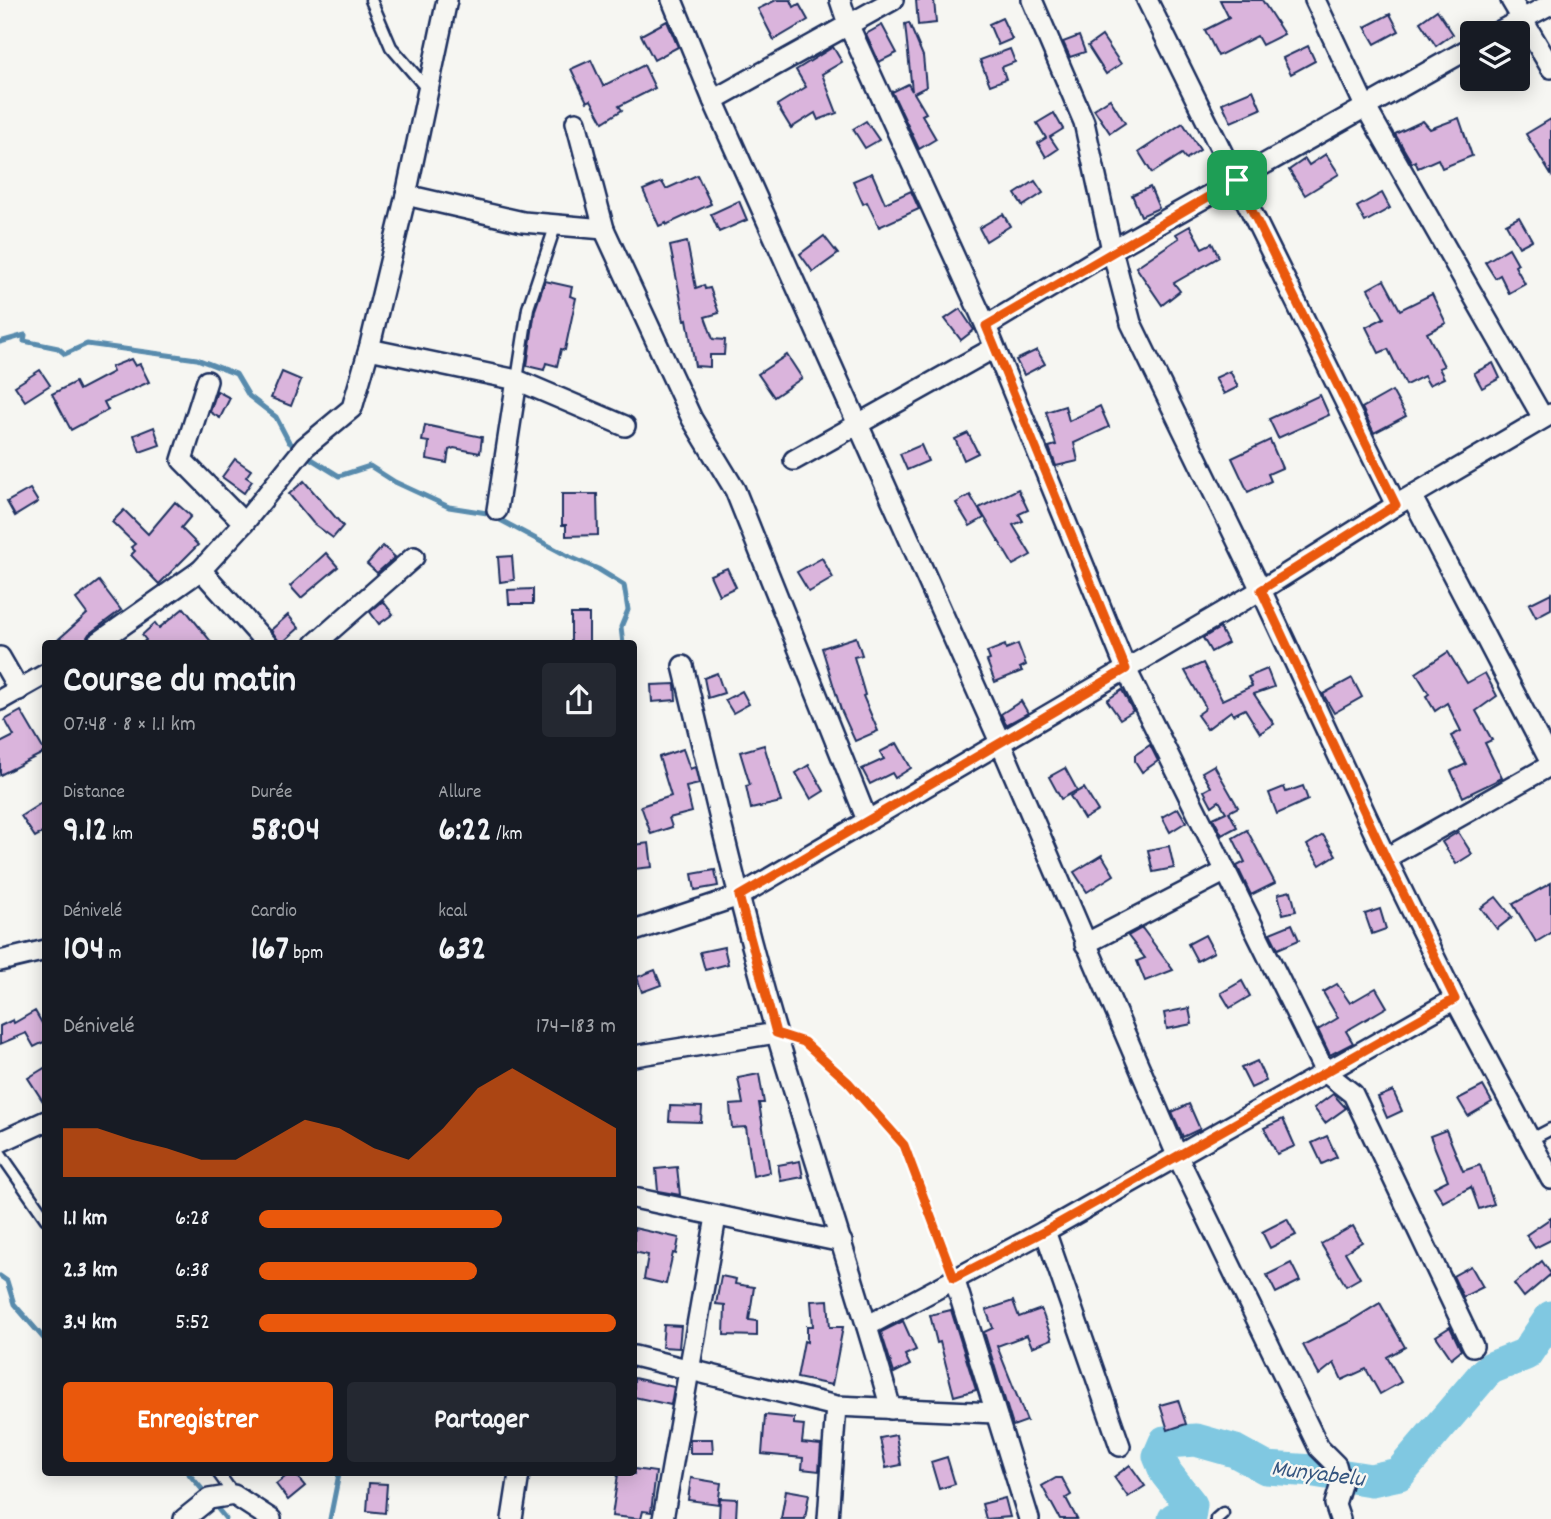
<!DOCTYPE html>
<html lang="fr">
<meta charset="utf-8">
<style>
:root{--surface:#171b24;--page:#242831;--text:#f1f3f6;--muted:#9ea1a6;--accent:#ea580c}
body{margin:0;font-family:Dekko,sans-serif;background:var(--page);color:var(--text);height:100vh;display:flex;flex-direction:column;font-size:26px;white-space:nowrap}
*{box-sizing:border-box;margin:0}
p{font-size:23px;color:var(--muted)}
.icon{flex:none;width:38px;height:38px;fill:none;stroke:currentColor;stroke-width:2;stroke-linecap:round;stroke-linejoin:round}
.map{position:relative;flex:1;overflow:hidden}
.side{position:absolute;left:42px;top:640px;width:595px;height:836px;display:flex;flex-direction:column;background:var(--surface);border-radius:7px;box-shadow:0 4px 18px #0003}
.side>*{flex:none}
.controls{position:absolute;left:1460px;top:21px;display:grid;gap:14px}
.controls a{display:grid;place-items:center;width:70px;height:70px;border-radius:7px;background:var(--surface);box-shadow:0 4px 18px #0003;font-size:35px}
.pin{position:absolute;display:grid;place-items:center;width:60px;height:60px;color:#fff;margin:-30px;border-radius:14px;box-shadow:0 4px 10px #0006}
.round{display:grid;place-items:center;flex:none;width:74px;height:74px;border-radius:7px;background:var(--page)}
.head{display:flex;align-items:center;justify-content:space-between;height:119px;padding:0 21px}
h1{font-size:38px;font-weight:800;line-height:52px}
.stats{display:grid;grid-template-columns:repeat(3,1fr);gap:10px;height:119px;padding:7px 21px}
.stats div{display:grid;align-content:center}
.stats b{font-size:35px;font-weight:800}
.stats small{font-size:19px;font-weight:400}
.stats p{font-size:19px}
.chart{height:196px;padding:14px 21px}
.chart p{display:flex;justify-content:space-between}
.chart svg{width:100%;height:126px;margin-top:7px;fill:var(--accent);opacity:.7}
.button{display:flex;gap:14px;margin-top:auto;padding:14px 21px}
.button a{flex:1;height:80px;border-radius:7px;background:var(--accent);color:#fff;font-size:28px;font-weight:800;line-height:80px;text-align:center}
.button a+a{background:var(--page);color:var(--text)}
ul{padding:0 21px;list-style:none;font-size:23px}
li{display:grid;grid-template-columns:112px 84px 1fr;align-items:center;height:52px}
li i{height:18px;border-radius:9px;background:var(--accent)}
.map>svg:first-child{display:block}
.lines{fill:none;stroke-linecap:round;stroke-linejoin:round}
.stream{stroke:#588bad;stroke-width:5}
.river{stroke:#80c8e1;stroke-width:33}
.building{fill:#dab4dc;stroke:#1b2f5e;stroke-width:2}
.service-casing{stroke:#1b2f5e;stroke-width:15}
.minor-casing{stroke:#1b2f5e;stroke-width:24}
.path{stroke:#1b2f5e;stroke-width:3.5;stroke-dasharray:2 5;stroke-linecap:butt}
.service{stroke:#f6f6f2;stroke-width:10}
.minor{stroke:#f6f6f2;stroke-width:19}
.route-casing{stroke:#fff;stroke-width:14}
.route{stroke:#ea580c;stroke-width:9}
.labels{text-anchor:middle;stroke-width:5;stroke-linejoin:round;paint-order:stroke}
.water-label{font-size:24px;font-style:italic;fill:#34557f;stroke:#f6f6f2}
</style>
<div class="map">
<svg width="1551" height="1519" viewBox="0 0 1551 1519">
<rect width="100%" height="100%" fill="#f6f6f2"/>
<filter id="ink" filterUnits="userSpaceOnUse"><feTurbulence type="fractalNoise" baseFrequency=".0143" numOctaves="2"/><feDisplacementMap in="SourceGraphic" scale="14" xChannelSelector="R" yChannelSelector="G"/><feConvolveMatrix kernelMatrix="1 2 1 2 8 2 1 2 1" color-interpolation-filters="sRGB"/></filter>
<g filter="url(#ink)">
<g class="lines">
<g class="stream">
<path d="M0,342l25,-7 -1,6 34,7 7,6 22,-10 110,15 39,15 13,22 27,21 13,25 8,6"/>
<path d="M305,455l34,21 31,-10 25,16 54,25 38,6 83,44 28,12 26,16 4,25 -7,17 2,17"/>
<path d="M0,1276l7,5 7,23 32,37"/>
<path d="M189,1474l18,21"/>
<path d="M213,1503l13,16"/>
<path d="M330,1519l9,-45"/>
</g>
<path class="river" d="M1174,1519l15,-1 2,-13 -25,-32 -7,-17 6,-14 31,-2 39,11 31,17 48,3 57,9 28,-6 86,-101 6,-5 35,-14 25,-37"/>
</g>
<g class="building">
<path d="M776,0h15l3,7 5,-3 9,16 -34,20 -16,-31z"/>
<path d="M916,0h18l2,23 -18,2z"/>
<path d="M1220,0h42l22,34 -22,11 -5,-9 -39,20 -13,-26 24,-12z"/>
<path d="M1437,10l16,24 -17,12 -16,-24z"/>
<path d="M1390,14l9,17 -24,13 -10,-17z"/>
<path d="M1002,18l10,21 -14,6 -9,-21z"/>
<path d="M667,21l11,26 -24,13 -13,-25z"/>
<path d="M909,23l14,33 3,31 -12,6 12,20 -4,2 14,24 -17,10 -27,-57 16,-8 4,7 -7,-67z"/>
<path d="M882,25l15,28 -18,9 -13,-28z"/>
<path d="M1079,36l6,16 -15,5 -7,-15z"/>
<path d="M1102,36l19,28 -15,10 -18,-28z"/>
<path d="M1308,46l7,15 -24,13 -8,-16z"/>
<path d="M833,47l9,15 -20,12 15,39 -19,7 -3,-7 -24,15 -14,-23 29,-18 -10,-17z"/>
<path d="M1010,49l5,13 -13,5 4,12 -16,6 -10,-25z"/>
<path d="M591,60l12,26 41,-21 11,23 -36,18 3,4 -19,12 -12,-22 -4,2 -16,-33z"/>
<path d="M1253,90l8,19 -30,13 -9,-19z"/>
<path d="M1110,99l15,24 -15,10 -16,-24z"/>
<path d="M1054,113l9,16 -13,8 8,12 -12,8 -8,-14 8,-5 -9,-15z"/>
<path d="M1459,118l13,38 -30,12 -4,-9 -20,9 -3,-7 -3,2 -17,-29 28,-13 7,8z"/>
<path d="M1551,119v56l-25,-41z"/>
<path d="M866,121l13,19 -14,8 -12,-19z"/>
<path d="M1183,123l17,27 -14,9 -4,-5 -30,19 -13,-21z"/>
<path d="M1326,154l13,20 -34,21 -16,-25 16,-11 4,6z"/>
<path d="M872,173l13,30 26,-12 8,18 -40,18 -12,-25 -4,2 -10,-23z"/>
<path d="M697,175l14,29 -45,21v-2l-7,3 -16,-36 19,-8 4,7z"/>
<path d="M1035,181l8,12 -20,13 -8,-12z"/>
<path d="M1150,187l9,21 -18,8 -9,-21z"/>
<path d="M1382,193l8,15 -25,14 -8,-15z"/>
<path d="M739,201l8,19 -28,12 -8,-18z"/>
<path d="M1003,214l7,12 -24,15 -7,-13z"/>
<path d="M1519,217l13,23 -13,7 -13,-23z"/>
<path d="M1190,226l12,22 10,-5 7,14 -45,26 6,8 -18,14 -26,-38 43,-29 -3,-4z"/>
<path d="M824,236l14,18 -25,18 -13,-18z"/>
<path d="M687,242l9,46 8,-3 1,4 5,-1 9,25 -14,4 8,22 12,1 -1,15h-14v12l-15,-1 -8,-47 -2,1 -15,-74z"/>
<path d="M1509,248l9,16 -3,2 10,18 -16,9 -9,-18 -5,3 -10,-16z"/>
<path d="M1384,280l16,30 32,-16 14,29 -19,10 17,33 -5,2 5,10 -15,7 -5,-9 -18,9 -18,-36 -9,4 -13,-26 18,-9 -16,-29z"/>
<path d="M545,281l27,6 -2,9 6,2 -11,52 -4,-1 -4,17 -11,-3 -2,7 -17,-4 8,-56z"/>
<path d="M960,309l14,21 -13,10 -16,-21z"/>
<path d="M1037,350l8,14 -21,11 -8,-15z"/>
<path d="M787,355l15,23 -28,19 -16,-23z"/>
<path d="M131,359l4,7 5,-2 9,18 -45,20 4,8 -37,20 -19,-36 23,-12 4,8 34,-18 -2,-5z"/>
<path d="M1493,363l7,15 -18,10 -8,-15z"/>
<path d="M40,370l10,15 -25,16 -10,-15z"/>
<path d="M1230,371l8,16 -14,7 -9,-16z"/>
<path d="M282,372l19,8 -10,26 -20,-8z"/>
<path d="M217,391l13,7 -10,20 -10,-6z"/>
<path d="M1392,391l14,25 -32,17 -12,-25z"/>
<path d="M1320,395l9,20 -51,23 -9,-19z"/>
<path d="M1065,406l4,15 31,-15 9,21 -35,16 4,18 -22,5 -7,-19 7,-2 -10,-33z"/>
<path d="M425,425l57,12 -2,16 -26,-5 -5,2 -2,13 -20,-4 2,-17 -7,-1z"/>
<path d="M154,427l6,18 -20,7 -6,-17z"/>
<path d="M968,433l10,20 -14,7 -9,-21z"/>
<path d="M1270,440l12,28 -14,6 3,7 -23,11 -16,-34z"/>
<path d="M921,445l7,16 -21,9 -7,-16z"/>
<path d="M235,459l16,11 -5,7 6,4 -8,12 -22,-16z"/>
<path d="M304,481l39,45 -10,12 -20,-15 -24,-29z"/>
<path d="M30,489l8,13 -23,14 -8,-14z"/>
<path d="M1018,489l10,21 -9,4 4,7 -10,4 18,30 -18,10 -34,-57z"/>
<path d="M562,494h35l1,41 -32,1v-11h-4z"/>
<path d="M970,495l14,23 -14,8 -14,-23z"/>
<path d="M175,502l16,14 -10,12 17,17 -39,39 -28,-29 4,-4 -4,-4 4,-3 -23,-22 12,-12 24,24z"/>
<path d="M383,546l12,11 -18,16 -10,-9z"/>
<path d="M326,553l12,14 -37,31 -11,-12z"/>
<path d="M512,556l2,24 -14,2 -2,-25z"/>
<path d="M822,558l11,20 -24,14 -12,-20z"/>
<path d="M727,568l9,19 -17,8 -9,-20z"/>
<path d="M99,581l22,29 -32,24 -6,10h-30l34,-30 -11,-15z"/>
<path d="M533,589v15h-24l-1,-14z"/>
<path d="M1551,593v16l-15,8 -7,-13z"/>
<path d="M383,601l10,13 -14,10 -9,-12z"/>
<path d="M184,608l29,36h-72l5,-4 -4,-5 13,-12 4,5z"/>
<rect x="571" y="614" width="18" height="29"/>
<path d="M288,615l11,13 -18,16 -10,-14z"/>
<path d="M1220,628l8,15 -17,9 -8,-14z"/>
<path d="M856,637l6,18 -8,2 11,38 -2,1 15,35 -23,10 -14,-31 -19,-62z"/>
<path d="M1018,644l8,21 -6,3 2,3 -27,11 -8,-21 3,-1 -3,-8 18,-7 1,4z"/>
<path d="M1448,652l19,31 18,-10 12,23 -21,15 16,29 -7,3 17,35 -39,19 -12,-26 15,-7 -15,-28 10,-5 -14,-28 -12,8 -9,-15 3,-2 -13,-21z"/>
<path d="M1203,663l19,37 30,-14 -4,-9 19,-8 7,18 -20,7 20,30 -14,9 -15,-24 -12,6 -2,-4 -24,18 -10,-14 7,-5 1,-4 -20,-35z"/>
<path d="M717,673l7,20 -16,5 -4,-20z"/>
<path d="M1352,678l10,19 -28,16 -11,-19z"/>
<path d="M675,684l1,16 -24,2 -1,-17z"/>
<path d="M1122,690l11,21 -13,8 -13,-19z"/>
<path d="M742,691l7,13 -16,9 -8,-13z"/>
<path d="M1021,701l7,12 -22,12 -5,-11z"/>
<path d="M21,711l24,41 -45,23v-32l14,-7 -9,-16z"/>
<path d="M897,743l14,25 -16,10 -3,-5 -22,11 -8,-15 22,-10 -4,-7z"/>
<path d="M764,745l17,57 -30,7 -5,-23 4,-1 -10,-33z"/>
<path d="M1150,745l8,16 -16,11 -7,-11v-6z"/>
<path d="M683,749l7,20 5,-2 4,17 -13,3 6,25 -23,6 3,9 -21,7 -10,-28 30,-10 -12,-39z"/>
<path d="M809,765l15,26 -13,8 -15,-26z"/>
<path d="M1214,765l24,42 -9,5 8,15 -15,8 -9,-17 13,-6 -7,-11 -7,5 -8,-15 7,-4 -9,-15z"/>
<path d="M1065,768l12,22 -16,9 -12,-22z"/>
<path d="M1303,786l5,14 -31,14 -8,-21 15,-6 2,5z"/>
<path d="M1084,788l14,23 -14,8 -14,-23z"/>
<path d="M46,800v31l-11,6 -14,-21z"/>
<path d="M1178,808l8,14 -16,10 -8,-15z"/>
<path d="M1247,830l28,53 -24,12 -14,-29 8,-4 -12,-24z"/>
<path d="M1458,832l14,22 -16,10 -14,-22z"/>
<path d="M1323,835l13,20 -16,10 -13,-20z"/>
<path d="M649,843l3,24 -18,2v-24z"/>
<path d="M1169,846l5,22 -21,4 -5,-22z"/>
<path d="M1102,855l12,20 -27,17 -13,-20z"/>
<path d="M715,870l3,16 -23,4 -3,-16z"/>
<path d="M1551,883v50l-15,9 -23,-38z"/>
<path d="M1291,891l5,20 -13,3 -5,-20z"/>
<path d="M1496,897l16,20 -15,12 -16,-21z"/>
<path d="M1380,909l6,20 -14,5 -7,-20z"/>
<path d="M1292,924l7,16 -21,9 -8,-16z"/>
<path d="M1142,928l31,42 -28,11 -8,-20 8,-3 -17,-22z"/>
<path d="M1205,935l9,17 -17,9 -9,-17z"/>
<path d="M724,947l4,17 -23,6 -5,-18z"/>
<path d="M655,970l6,15 -19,7 -5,-15z"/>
<path d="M1242,981l8,15 -20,12 -9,-15z"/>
<path d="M1337,984l13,19 26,-15 11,19 -41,24 7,12 -23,12 -12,-25 20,-12 -15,-26z"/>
<path d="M1189,1008l3,16 -25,5 -3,-16z"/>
<path d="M35,1011l11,19v11l-12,6 -8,-14 -26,11v-18l13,-6 1,3z"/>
<path d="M1257,1061l9,20 -15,7 -10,-20z"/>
<path d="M46,1067v39l-18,-28z"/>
<path d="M759,1074l5,29h-5l11,69 -17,4 -7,-49 -14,1 -2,-23 13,-1 -5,-26z"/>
<path d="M1483,1086l9,16 -24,14 -10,-17z"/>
<path d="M1393,1091l9,20 -15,7 -9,-21z"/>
<path d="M1333,1094l13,14 -21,15 -11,-15z"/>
<path d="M1189,1104l11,25 -17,8 -11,-25z"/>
<path d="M670,1106l32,1 -1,15 -32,-1z"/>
<path d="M1283,1119l12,27 -18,8 -13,-26z"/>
<path d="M1446,1130l17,41 17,-6 14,39 -15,5 -8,-22 -28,15 -9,-15 14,-7 -18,-44z"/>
<path d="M1327,1136l10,21 -15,7 -10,-21z"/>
<path d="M800,1161l3,16 -22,4 -3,-16z"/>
<path d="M677,1167l3,28 -22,-4 -2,-22z"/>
<path d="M1551,1218v22l-16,8 -9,-13z"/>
<path d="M1287,1219l9,16 -26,13 -8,-16z"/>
<path d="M1353,1226l9,16 -17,10 15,26 -14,8 -25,-42z"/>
<path d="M634,1228l45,10 -3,16 -3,-1 -7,31 -22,-5 4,-24 -14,-3z"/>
<path d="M1542,1261l9,13 -27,23 -10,-13z"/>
<path d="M1291,1263l9,18 -24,12 -9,-18z"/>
<path d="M1471,1266l12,21 -20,10 -10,-21z"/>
<path d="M721,1276l15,3 -1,5 19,3 -5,33 8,1v15l-33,-1 1,-30 -9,-1z"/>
<path d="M828,1300l2,27h13l-11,58 -35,-7 7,-37 3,1v-16h6l-2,-25z"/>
<path d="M1013,1301l6,16 22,-8 11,30 -20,8 -5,-12 -30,11 30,75 -14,5 -29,-94 9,-4 -7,-18z"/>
<path d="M1380,1303l25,44 -18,10 14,25 -21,12 -14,-25 -24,11 -8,-17 -15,12 -16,-30 44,-22z"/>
<path d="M951,1310l25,80 -22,6 -14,-54 -3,1 -7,-28z"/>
<path d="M903,1321l13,29 -11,5 5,10 -16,8 -13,-41z"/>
<path d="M664,1325l17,1 -2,22 -17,-1z"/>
<path d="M1450,1327l11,23 -10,8 -15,-22z"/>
<path d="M634,1378l40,9 -3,18 -37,-8z"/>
<path d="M1178,1400l8,24 -18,6 -8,-25z"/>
<path d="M765,1415l29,3v6l10,1 -2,18 19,2 -2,26 -17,-2 1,-11 -41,-4z"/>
<path d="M896,1435l5,30 -15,3 -6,-30z"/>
<path d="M690,1439h22l1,14h-23z"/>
<path d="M947,1457l8,27 -16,5 -8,-27z"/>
<path d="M1130,1465l15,21 -17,11 -14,-20z"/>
<path d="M634,1469l22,3 -5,40 -8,-1 -2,8 -29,-3 6,-42h16z"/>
<path d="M289,1474h6l10,12 -17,14 -12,-16z"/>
<path d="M691,1478l30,5 -3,21 -30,-4z"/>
<path d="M1056,1478h6l9,17 -5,3 11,21h-17l-18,-33z"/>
<path d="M369,1483l18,1 -2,29 -18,-2z"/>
<path d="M786,1490l23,4 -4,25h-24z"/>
<path d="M720,1498l17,1 -1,20h-17z"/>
<path d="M1005,1498l5,19 -24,2 -4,-15z"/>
</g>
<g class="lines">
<g class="service-casing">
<g id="service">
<path d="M371,0l20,47 37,43"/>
<path d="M517,380l11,-72 27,-81"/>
<path d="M1530,1140l21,-11"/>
<path d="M0,1153l46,66"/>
<path d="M219,1474l15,21"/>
<path d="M1216,1519l7,-6"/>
</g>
</g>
<g class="minor-casing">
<g id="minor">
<path d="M672,0l41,100 287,642 177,413 142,293 17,17 5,19 -6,20 5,15"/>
<path d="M840,0l8,24 138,302 140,343 199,403 28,22 120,252"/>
<path d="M1032,0l52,122 28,128 19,73 130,267 125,268 69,141 96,180"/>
<path d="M1147,0l249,505"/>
<path d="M1315,0l50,106 178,312"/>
<path d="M1511,0l40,68"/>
<path d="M1496,33l55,-29"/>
<path d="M713,100l180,-100"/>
<path d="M576,122l28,107 88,190 43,71 132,330"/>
<path d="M406,195l117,27 81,7"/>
<path d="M986,326l126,-76 360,-203"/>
<path d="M369,349l148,31 108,46"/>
<path d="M207,381l-25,79 62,63"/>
<path d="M794,460l200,-112"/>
<path d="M1412,497l139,266"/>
<path d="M497,510l20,-130"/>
<path d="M201,570l66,74"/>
<path d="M96,644l105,-74 43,-47 61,-76 47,-39 17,-59 37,-154 41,-195"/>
<path d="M315,644l99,-87"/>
<path d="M0,657l19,33"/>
<path d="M683,666c30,123 58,247 94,369 37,125 79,249 114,374"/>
<path d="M0,700l46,-26"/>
<path d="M1386,858l165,-93"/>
<path d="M634,931l105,-35 522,-306 135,-85 155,-91"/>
<path d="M1085,944l141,-73"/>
<path d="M0,961l46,-11"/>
<path d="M634,1056l142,-23"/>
<path d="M0,1142l46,-21"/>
<path d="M634,1198l208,44"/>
<path d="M1045,1231l75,215"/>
<path d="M954,1278l75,241"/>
<path d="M867,1326l178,-95 410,-232"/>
<path d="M634,1356l202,50 159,7"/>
<path d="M184,1519l25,-20 25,-4 37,24"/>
<path d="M512,1519l7,-45"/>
<path d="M663,1519l53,-302"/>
<path d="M828,1519l8,-113"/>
</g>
</g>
<path class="path" d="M799,1040l5,2 44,40 56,63 45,118"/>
<use href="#service" class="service"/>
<use href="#minor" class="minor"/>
</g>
</g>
<g class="lines" filter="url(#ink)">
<g class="route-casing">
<path id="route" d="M1237,180l159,325 -135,85 125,268 69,141 -410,232 -91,47 -50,-133 -56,-63 -44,-40 -28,-9 -37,-137 387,-227 -140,-343z"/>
</g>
<use href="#route" class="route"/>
</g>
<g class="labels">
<g class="water-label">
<text transform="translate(1318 1472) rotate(7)" y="8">Munyabelu</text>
</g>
</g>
</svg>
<div class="controls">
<a><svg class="icon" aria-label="layers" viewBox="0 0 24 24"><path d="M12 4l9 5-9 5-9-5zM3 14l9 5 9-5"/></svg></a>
</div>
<div class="pin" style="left:1237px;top:180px;background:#1e9e55"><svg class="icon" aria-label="arrive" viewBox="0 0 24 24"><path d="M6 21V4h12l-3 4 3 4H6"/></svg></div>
<section class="side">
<div class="head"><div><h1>Course du matin</h1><p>07:48 · 8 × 1.1 km</p></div><a class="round"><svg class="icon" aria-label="share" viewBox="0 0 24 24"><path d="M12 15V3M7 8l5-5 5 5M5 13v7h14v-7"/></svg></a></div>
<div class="stats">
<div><p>Distance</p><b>9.12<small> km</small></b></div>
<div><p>Durée</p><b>58:04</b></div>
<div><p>Allure</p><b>6:22<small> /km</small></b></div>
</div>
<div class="stats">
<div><p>Dénivelé</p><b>104<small> m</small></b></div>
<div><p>Cardio</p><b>167<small> bpm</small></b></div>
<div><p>kcal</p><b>632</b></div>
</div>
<div class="chart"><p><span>Dénivelé</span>174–183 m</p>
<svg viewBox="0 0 160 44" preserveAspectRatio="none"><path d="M0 44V27L10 27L20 31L30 34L40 38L50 38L60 31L70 24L80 27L90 34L100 38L110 27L120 13L130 6L140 13L150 20L160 27V44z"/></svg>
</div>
<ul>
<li><b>1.1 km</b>6:28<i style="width:68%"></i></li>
<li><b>2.3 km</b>6:38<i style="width:61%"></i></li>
<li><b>3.4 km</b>5:52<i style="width:100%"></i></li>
</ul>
<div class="button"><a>Enregistrer</a><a>Partager</a></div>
</section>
</div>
